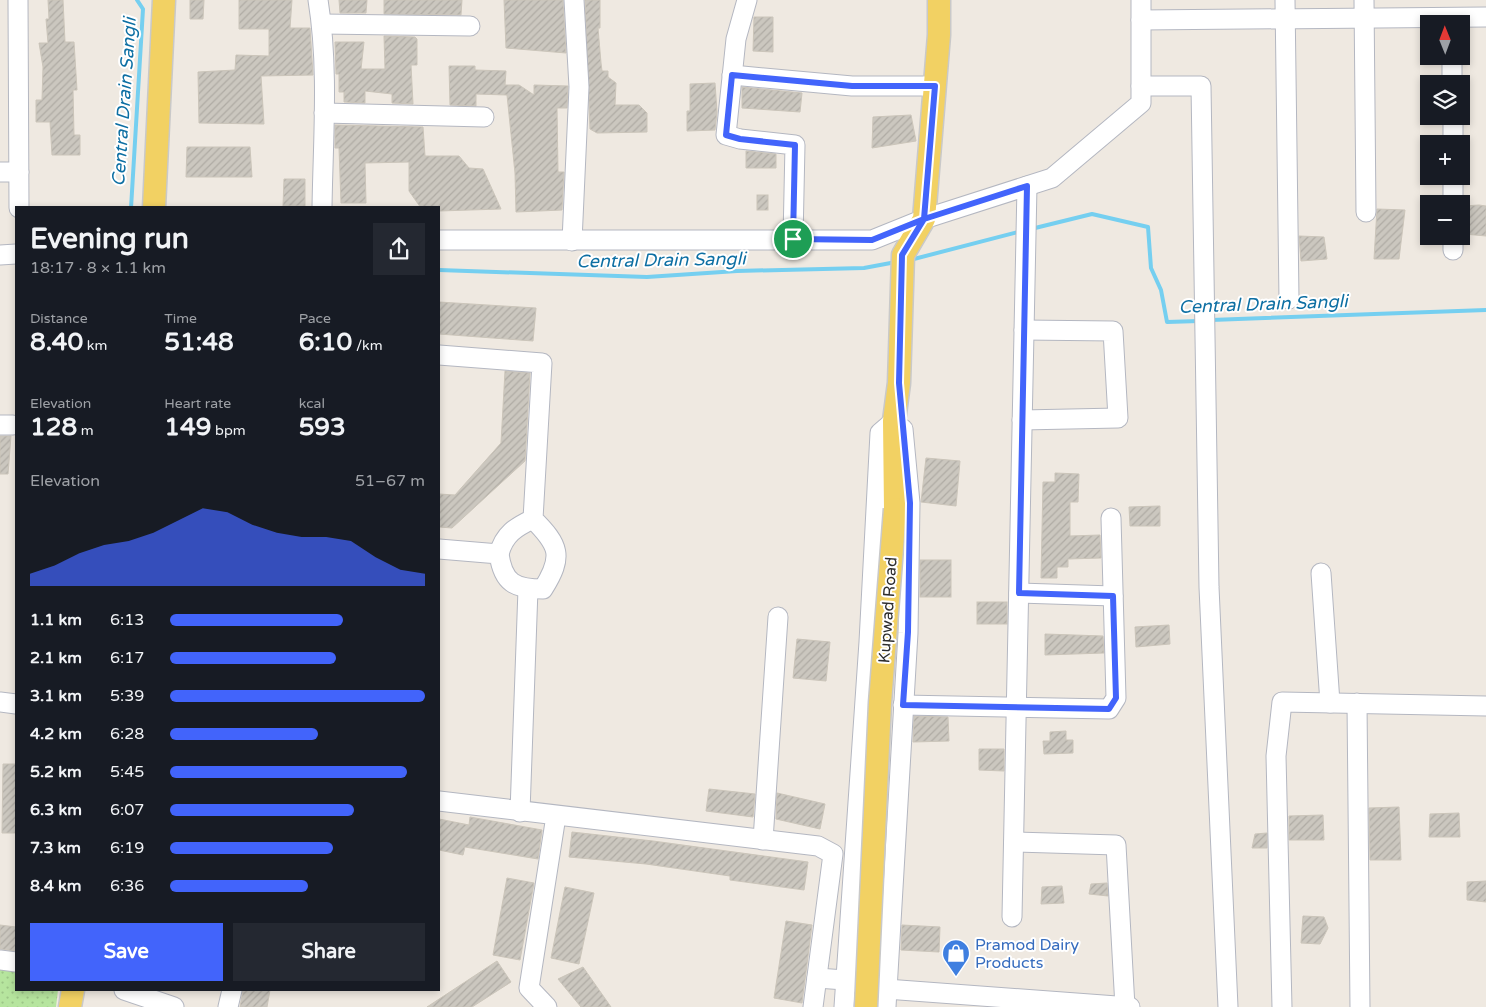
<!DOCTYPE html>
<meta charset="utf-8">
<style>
:root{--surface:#171b24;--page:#242831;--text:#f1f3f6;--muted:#9ea1a6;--accent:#4264fb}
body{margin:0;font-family:"Varela Round",sans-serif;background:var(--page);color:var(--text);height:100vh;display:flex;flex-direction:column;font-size:19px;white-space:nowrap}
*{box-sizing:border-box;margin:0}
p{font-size:16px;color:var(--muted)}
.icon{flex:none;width:28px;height:28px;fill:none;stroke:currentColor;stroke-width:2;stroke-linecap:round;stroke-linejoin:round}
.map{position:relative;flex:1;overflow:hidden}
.sheet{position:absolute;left:15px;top:206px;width:425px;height:785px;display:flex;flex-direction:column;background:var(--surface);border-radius:0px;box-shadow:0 2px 8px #0003}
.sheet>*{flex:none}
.needle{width:32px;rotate:359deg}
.tools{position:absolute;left:1420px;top:15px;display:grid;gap:10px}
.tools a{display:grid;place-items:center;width:50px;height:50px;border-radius:0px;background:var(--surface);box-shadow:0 2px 8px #0003;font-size:25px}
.pin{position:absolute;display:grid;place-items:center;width:42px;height:42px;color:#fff;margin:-21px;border:2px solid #fff;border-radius:50%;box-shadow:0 1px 5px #0007}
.round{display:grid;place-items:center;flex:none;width:52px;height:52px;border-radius:0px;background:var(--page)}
.head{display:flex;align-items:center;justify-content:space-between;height:85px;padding:0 15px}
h1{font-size:28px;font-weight:700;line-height:38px}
.metrics{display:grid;grid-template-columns:repeat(3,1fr);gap:8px;height:85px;padding:5px 15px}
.metrics div{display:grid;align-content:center}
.metrics b{font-size:25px;font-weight:700}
.metrics small{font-size:14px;font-weight:400}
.metrics p{font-size:14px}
.chart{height:140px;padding:10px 15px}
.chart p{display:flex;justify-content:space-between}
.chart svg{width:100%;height:90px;margin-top:5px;fill:var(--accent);opacity:.7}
.cta{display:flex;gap:10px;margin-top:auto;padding:10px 15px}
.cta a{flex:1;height:58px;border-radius:0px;background:var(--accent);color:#fff;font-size:20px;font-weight:700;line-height:58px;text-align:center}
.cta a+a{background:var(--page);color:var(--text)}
ul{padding:0 15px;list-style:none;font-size:16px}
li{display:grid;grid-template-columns:80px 60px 1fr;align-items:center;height:38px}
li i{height:12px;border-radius:6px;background:var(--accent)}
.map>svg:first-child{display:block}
.grass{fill:url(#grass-dots)}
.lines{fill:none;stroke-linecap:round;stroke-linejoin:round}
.stream{stroke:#75cff0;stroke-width:4}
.building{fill:url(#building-hatch);stroke:#cbc5ba}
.minor-casing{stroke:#b4b7c1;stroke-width:21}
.major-casing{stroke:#c9c9c9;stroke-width:25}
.minor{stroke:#fff;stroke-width:19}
.major{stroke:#f2d163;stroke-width:22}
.major-bridge-casing{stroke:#c9c9c9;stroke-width:25;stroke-linecap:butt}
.major-bridge{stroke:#f2d163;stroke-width:22}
.route-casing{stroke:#fff;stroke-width:10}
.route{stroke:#4264fb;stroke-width:6}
.labels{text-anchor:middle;stroke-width:4;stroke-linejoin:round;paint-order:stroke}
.street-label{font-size:16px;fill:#2e2e2e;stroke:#fff}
.shop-label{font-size:16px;fill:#366cbe;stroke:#fff;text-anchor:start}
.water-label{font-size:18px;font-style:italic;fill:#0d6fa3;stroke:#fff}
</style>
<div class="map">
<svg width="1486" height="1007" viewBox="0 0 1486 1007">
<defs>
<pattern id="grass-dots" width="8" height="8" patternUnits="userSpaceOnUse" patternTransform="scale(1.25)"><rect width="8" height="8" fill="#b6e59e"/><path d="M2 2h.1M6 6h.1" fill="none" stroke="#9dc588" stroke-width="1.8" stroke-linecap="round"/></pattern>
<pattern id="building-hatch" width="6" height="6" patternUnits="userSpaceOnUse" patternTransform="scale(1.25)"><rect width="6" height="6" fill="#cbc7bf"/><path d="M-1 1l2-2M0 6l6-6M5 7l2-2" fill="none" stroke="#afaba4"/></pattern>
</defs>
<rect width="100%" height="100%" fill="#efe9e1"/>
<path class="grass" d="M0,962l16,1v27h42l-2,17h-56z"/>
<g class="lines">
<g class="stream">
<path d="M131,208l12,-199 -6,-9"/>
<path d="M1031,229l61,-15 56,13 3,41 10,22 6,32 32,-1"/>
<path d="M910,260l112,-29"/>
<path d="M439,270l208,7 90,-6 127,-3 32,-6"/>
<path d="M1211,320l275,-10"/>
</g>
</g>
<g class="building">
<path d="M48,0h15l2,42h9l3,48h-4l1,45h6v20h-28l-2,-33h-14v-22h6l1,-33 -4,-24h9l-2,-24h3z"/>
<path d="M190,0h14l-1,19h-13z"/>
<path d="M239,0h53l-2,28h20l3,47 -52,1 3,48 -65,-1 -1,-51 37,-2 1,-15 33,1v-27h-30z"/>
<path d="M339,0h28l-1,13h-26z"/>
<path d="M384,0h78l-1,15 -77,-1z"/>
<path d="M504,0h59l3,53 -60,-5z"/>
<path d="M585,0h15v28h-2l3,35 1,8h6v6l8,6 -1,22h24l8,8v19l-50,1 -7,-4z"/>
<path d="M754,17h19v35l-20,-1z"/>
<path d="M384,36l31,1 2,2v26h-6l2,39 -21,-1v-9l-27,-3v12l-21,-1v-10h-5v-18h-3l-1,-32h29l-3,27h24z"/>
<path d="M449,66h26v4l31,1 -1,14h14l15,10v-10l34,1 -1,22h-10l1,64h6l-2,38 -46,2 -1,-39 -8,-78 -31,-1v12l-26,-1z"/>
<path d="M715,83l2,29 -2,18 -28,1v-20h3v-27z"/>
<path d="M742,87l60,6 -2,19 -58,-4z"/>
<path d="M911,115l5,26 -44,7 1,-31z"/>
<path d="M335,125l88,2 2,29h34l10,12 14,1 18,40 -62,2v-3h-18l-12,-17v-29l-44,1 1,40h-25l-2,-55h-4z"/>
<path d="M187,147h63l2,30h-66z"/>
<path d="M746,151l30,3v14h-30z"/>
<path d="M284,179h21v27h-22z"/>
<rect x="757" y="195" width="11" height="15"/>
<path d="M1479,205l7,1v30l-22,-2 -3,-5 3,-23z"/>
<path d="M1377,209l28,1 -6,49h-25z"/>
<path d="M1299,236l25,1 3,22 -26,2z"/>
<path d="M439,302l97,6 -3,33 -94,-7z"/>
<path d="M505,371l25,2 -5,88 -73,67 -13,-1v-33l16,1 46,-52z"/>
<path d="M0,436h11l-3,38h-8z"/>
<path d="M926,458l34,3 -4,45 -35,-4z"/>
<path d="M1055,473l24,1 -1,28h-8v34l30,-1 1,23 -33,1v8h-11v11h-16l2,-96h12z"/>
<path d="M1160,506v20h-30l-1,-19z"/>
<rect x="920" y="560" width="31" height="37"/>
<rect x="977" y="602" width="30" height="22"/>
<path d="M1169,625l1,19 -34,3 -1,-20z"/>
<path d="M1045,634l58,2 1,17 -59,2z"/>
<path d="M797,639l33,3 -4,39 -33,-3z"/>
<path d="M914,716l34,1 1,24 -36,1z"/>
<path d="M1066,731v9h7v13l-29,1 -1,-13h7v-9z"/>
<path d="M979,749h25v22l-25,-1z"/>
<path d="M3,764h13v69h-14z"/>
<path d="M709,789l46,5 -2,23 -47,-6z"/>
<path d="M777,793l48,11 -5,25 -44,-10z"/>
<path d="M1399,807l2,53h-31l-1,-52z"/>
<path d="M1459,813l1,24h-31l1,-23z"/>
<path d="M1323,815l1,25h-35v-24z"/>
<path d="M470,817l72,13 -4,29 -73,-12 -2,8 -24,-5v-31l30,6z"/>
<path d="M572,832l81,9 155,21 -4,28 -74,-10v-4l-84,-12 -77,-7z"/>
<path d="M1267,833v15h-15l3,-14z"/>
<path d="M507,878l27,5 -14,77 -27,-5z"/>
<path d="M1486,881v21l-19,-2v-18z"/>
<path d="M1107,883l1,13 -19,-2 2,-10z"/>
<path d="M1062,886l2,17 -23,1 1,-17z"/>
<path d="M565,887l29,6 -15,71 -28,-6z"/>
<path d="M1303,916l21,1 4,11 -8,16 -19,-1z"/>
<path d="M786,921l26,4 -10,78 -28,-5z"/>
<path d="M0,925l16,2v24l-16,-2z"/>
<path d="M902,925l38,2 -1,25 -38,-2z"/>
<path d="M497,961l14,21 -39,25h-45z"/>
<path d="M583,967l28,40h-30l-23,-28z"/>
<path d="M243,990h27l-3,17h-27z"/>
</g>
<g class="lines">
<g class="minor-casing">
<g id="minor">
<path d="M18,0l1,208"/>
<path d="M318,0c11,68 5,139 4,208"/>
<path d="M747,0l-11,39 -10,96 14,4 55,6 -2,94"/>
<path d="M1285,0l4,299"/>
<path d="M1364,0l2,212"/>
<path d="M1141,20l345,-3"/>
<path d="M322,24l148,2"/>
<path d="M1452,56v28"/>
<path d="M732,75l120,11h83"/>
<path d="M1141,86h60l8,501 19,420"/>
<path d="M324,113l160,4"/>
<path d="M1453,116v28"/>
<path d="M0,172h19"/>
<path d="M1453,176v28"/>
<path d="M1453,236v14"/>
<path d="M439,240h433l52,-21 128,-41 89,-75v-103"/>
<path d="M572,241l7,-154 -5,-87"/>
<path d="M0,255l16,-1"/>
<path d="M439,355l103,8 -9,156c26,26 31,37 10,70 -28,0 -40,-6 -44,-35l-60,-5"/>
<path d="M1022,420l96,-2 -5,-87 -89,-1"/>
<path d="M0,425h13"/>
<path d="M499,554c5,-20 17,-27 34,-35"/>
<path d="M1321,573l9,130"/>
<path d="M1019,593l94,3"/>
<path d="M0,702l16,2"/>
<path d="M1357,703l3,304"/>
<path d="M903,705l206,4 7,-11 -5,-180"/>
<path d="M439,801l379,45 15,8 -20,153"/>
<path d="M520,812l8,-223"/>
<path d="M763,840l15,-223"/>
<path d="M1014,842l102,3 9,162"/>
<path d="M1012,917l15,-731"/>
<path d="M0,960l16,2"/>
<path d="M817,978l28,2 41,9 244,18"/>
<path d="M124,990l50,17"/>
<path d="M228,1007l4,-17"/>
<path d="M547,1007l-18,-19 27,-172"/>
<path d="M844,1007l25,-365 11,-209 14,-12"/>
<path d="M886,1007l22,-374 2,-130 -7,-74"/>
<path d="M1282,1007l-6,-251 6,-54 204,4"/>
</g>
</g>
<g class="major-casing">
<g id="major">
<path d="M154,208l10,-208"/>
<path d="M895,509l-1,-88 5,-38 4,-128 21,-36 15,-184v-35"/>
<path d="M70,1007l3,-17"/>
</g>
</g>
<use href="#minor" class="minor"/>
<use href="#major" class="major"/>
<g class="major-bridge-casing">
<path id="major-bridge" d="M866,1007l14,-304 15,-194"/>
</g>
<use href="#major-bridge" class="major-bridge"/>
</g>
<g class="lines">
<g class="route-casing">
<path id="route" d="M793,239l79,1 52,-21 -22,36 -3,128 11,120 -2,129 -5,73 206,4 7,-11 -3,-102 -94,-3 8,-407 -103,33 11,-133h-83l-120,-11 -6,60 14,4 55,6 -2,94"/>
</g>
<use href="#route" class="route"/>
</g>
<defs>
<g id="shop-pin" transform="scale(1.4375)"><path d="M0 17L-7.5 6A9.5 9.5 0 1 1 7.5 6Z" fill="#3f7fe0" stroke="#fff"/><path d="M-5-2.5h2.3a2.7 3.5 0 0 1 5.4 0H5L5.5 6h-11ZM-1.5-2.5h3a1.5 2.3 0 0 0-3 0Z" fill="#fff"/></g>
</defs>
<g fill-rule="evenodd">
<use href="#shop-pin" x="956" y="953"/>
</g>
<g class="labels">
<g class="street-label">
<text transform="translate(887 610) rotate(-86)" y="6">Kupwad Road</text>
</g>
<g class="shop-label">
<text x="975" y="950">Pramod Dairy<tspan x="975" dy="18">Products</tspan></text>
</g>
<g class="water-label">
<text transform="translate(124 102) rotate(-86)" y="6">Central Drain Sangli</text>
<text transform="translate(661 260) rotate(-1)" y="6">Central Drain Sangli</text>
<text transform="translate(1263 304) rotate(-2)" y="6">Central Drain Sangli</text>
</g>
</g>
</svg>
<div class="tools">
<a><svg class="needle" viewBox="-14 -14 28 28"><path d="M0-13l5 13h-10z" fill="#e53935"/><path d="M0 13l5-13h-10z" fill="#9ea1a6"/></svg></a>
<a><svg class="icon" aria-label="layers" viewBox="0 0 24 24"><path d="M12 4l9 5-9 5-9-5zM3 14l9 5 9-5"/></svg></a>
<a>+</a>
<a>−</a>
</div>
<div class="pin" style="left:793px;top:239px;background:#1e9e55"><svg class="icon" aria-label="arrive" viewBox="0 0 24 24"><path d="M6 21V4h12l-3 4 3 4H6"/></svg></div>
<section class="sheet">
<div class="head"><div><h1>Evening run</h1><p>18:17 · 8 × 1.1 km</p></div><a class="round"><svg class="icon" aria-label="share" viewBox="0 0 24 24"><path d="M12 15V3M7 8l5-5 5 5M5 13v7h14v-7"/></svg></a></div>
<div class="metrics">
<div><p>Distance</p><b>8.40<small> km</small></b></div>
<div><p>Time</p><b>51:48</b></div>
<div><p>Pace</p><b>6:10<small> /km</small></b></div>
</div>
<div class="metrics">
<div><p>Elevation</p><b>128<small> m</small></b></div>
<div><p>Heart rate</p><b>149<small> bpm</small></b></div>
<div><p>kcal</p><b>593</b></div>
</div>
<div class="chart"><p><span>Elevation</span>51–67 m</p>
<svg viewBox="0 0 160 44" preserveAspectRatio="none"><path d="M0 44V38L10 34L20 28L30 24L40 22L50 18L60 12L70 6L80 8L90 14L100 18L110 20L120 20L130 22L140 30L150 36L160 38V44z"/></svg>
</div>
<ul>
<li><b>1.1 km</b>6:13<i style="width:68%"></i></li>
<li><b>2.1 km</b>6:17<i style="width:65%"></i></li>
<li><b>3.1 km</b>5:39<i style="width:100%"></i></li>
<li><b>4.2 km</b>6:28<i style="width:58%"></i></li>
<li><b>5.2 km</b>5:45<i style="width:93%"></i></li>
<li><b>6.3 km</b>6:07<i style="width:72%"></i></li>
<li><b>7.3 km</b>6:19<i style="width:64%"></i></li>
<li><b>8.4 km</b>6:36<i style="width:54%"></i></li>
</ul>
<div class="cta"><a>Save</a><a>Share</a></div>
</section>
</div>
